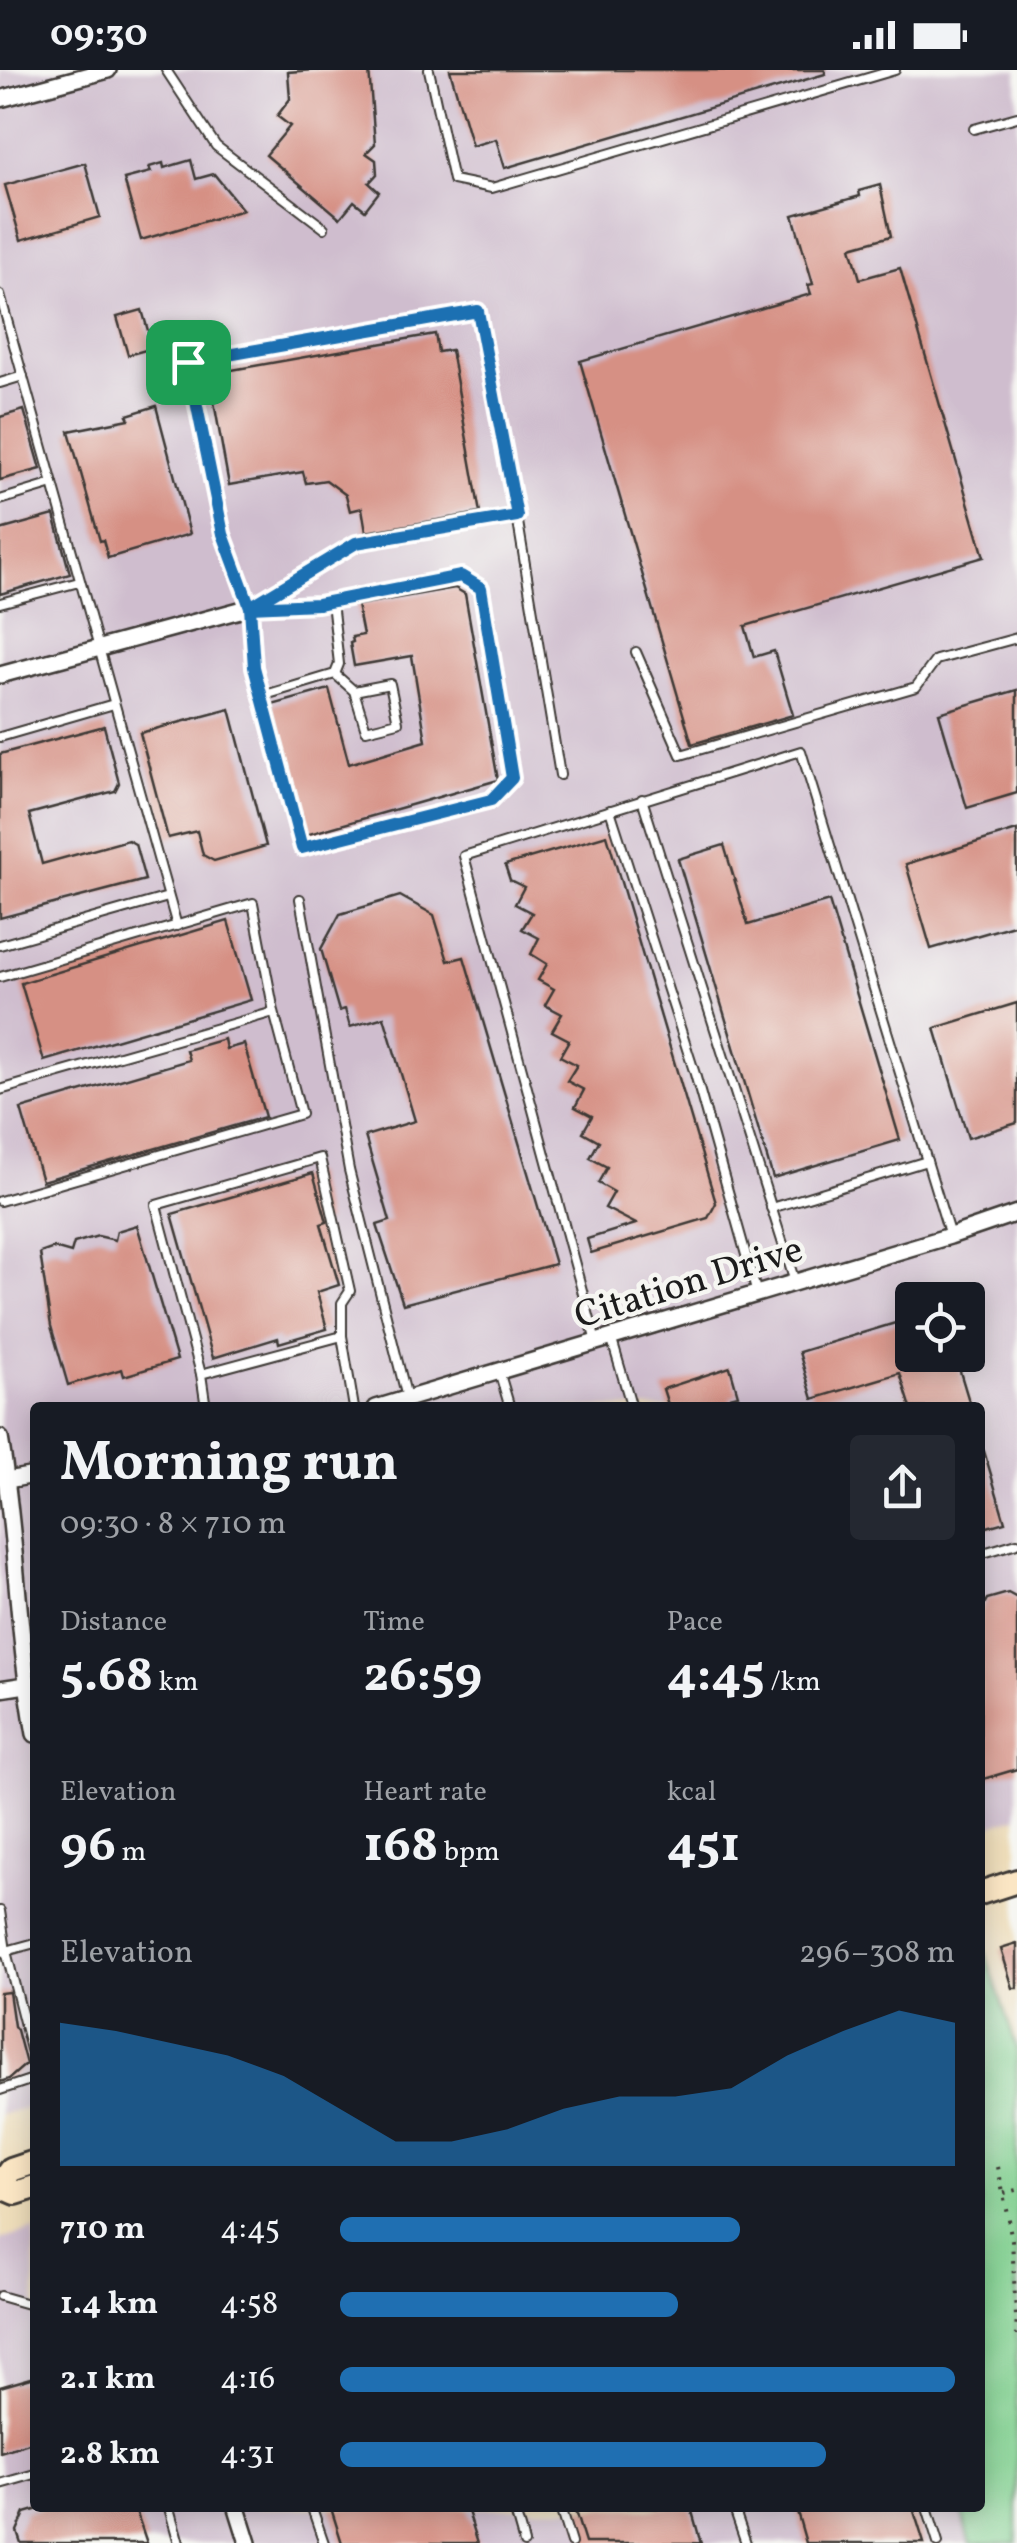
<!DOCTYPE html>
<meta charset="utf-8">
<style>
:root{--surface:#171b24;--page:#242831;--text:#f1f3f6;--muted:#9ea1a6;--accent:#1f6fb2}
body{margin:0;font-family:Vollkorn,serif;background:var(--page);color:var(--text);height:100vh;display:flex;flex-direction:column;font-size:38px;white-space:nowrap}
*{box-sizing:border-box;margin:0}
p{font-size:32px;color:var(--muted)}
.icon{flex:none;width:55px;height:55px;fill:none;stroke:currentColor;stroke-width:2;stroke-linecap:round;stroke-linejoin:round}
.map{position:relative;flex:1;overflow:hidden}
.side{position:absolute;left:30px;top:1332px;width:955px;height:1110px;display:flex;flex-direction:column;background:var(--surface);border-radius:10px;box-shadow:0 5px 25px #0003}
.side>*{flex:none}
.tools{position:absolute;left:895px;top:1212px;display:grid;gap:20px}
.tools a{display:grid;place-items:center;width:90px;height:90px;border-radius:10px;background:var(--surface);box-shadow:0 5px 25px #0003;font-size:50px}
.pin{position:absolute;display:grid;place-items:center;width:85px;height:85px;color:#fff;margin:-42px;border-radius:20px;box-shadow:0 5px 15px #0006}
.round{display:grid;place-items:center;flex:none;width:105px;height:105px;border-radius:10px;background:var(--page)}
.overview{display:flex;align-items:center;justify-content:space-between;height:170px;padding:0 30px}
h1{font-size:55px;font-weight:700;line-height:75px}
.stats{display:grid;grid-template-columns:repeat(3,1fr);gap:15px;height:170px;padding:10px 30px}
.stats div{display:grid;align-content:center}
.stats b{font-size:50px;font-weight:700}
.stats small{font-size:28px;font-weight:400}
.stats p{font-size:28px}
.chart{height:280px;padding:20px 30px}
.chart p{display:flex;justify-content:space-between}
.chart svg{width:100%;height:180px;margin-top:10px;fill:var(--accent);opacity:.7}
ul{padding:0 30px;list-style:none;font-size:32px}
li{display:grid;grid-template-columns:160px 120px 1fr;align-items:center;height:75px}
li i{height:25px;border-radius:12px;background:var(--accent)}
.status{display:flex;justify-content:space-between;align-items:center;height:70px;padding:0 50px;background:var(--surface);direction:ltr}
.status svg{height:28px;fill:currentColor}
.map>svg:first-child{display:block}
.industrial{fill:#cfbdce;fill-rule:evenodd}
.green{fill:#80cf8f;stroke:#4e7656;stroke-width:2.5}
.building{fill:#d69084}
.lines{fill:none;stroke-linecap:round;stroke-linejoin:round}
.lane-casing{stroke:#3c3934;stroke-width:12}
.street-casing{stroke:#3c3934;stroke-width:20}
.secondary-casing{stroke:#3c3934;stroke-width:28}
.path{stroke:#3c3934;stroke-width:4;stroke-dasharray:2.5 8;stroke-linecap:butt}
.lane{stroke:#fff;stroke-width:8}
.street{stroke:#fff;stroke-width:15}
.secondary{stroke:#fbe6c4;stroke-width:22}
.route-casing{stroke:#fff;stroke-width:20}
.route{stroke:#1f6fb2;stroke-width:12}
.labels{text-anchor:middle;stroke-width:9;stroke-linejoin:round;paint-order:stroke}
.street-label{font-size:38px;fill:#1c1c1c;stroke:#f6f6f2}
</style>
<div class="status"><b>09:30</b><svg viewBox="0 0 49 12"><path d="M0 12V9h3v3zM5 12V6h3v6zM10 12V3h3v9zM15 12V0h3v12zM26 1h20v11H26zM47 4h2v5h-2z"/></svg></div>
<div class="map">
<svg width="1017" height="2473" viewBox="0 0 1017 2473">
<rect width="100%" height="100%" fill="#f6f6f2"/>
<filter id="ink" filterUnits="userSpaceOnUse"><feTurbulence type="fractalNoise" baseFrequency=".01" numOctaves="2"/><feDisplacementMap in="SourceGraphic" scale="20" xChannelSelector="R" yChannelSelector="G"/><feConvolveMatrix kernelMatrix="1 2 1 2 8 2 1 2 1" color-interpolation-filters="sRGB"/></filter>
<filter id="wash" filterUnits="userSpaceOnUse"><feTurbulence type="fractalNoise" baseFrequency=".0048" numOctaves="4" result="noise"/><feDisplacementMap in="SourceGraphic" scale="40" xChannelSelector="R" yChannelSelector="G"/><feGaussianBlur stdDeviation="2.25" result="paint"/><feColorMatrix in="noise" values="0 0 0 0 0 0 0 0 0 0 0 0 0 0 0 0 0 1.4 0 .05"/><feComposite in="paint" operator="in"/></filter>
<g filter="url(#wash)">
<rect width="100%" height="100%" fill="#eeddba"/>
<g class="industrial">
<path d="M0,0h1017v1747l-37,11v-420h-945v697l-35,10zM912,1230h56v55h-56z"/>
<path d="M35,2160v278h926l10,35h-971v-303z"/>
</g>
<path class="green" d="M983,1876l34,102v495h-46l-10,-35h19v-561z"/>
<g id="blocks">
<g class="building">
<path d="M314,0h55l6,74 -9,9 10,7 1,14 -8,9 10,9 -14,18 -11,-9 -14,17 -74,-63 24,-29 -13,-10 13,-17 -2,-27z"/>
<path d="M450,0h375v4l-320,94 -9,-29 -24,7z"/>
<path d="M191,90l5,19 18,-5 29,36 -102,30 -17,-61 27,-7 -2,-5 14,-4 1,5z"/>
<path d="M85,93l15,54 -79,23 -16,-55z"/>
<path d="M880,115l11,51 -40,11 9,32 40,-11 84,289 -239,69 9,31 20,-6 19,64 -101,29 -112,-383 231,-67 -3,-9 5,-1 -20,-69 67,-19 -1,-5z"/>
<path d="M142,240l11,38 -25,7 -11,-38z"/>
<path d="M435,264l3,18 13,-2 29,163 -114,19 -4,-24 -12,3 -4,-16 -20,-15 -20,3 -3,-11 -74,13 -20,-111z"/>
<path d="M156,336l34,128 -82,24 -5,-18 -3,1 -31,-110 60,-12 -2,-4z"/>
<path d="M24,340l17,59 -41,11v-63z"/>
<path d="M54,445l16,59 -70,20v-64z"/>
<path d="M455,518l10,6 33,186 -192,55 -34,-130 57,-16 20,75 77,-23 -14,-85 -58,10 -4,-23 3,-1 -1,-5 11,-2 -6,-30z"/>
<path d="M1017,620v103l-50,15 -28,-95z"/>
<path d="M230,639l36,137 -52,15 -11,-6 -6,-24 -29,7 -28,-105z"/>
<path d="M104,656l15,57 -4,8 -86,23 13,50 86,-24 7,4 10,36 -145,38v-164z"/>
<path d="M1017,760v94l-86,25 -25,-85z"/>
<path d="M607,765l109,368 -8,15 -117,35 -4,-14 49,-15 -31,-16 9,-16 -16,-9 9,-16 -17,-9 9,-17 -16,-9 9,-16 -17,-9 9,-17 -17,-9 10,-16 -17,-9 9,-16 -17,-9 10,-17 -17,-9 9,-16 -16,-9 9,-16 -16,-10 8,-16 -17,-9 10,-16 -17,-9 9,-17 -14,-7 -5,-15z"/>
<path d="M724,775l24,80 81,-24 71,239 -127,38 -95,-319z"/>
<path d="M400,826l34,19 14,46 16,-4 91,307 -152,40 -26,-79 13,-4 -25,-85 50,-15 -31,-104 -34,10 -5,-18 -6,2 -18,-62 19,-35z"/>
<path d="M228,851l23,79 -207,61 -23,-78z"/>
<path d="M1017,933v120l-49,15 -33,-110z"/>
<path d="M224,969l2,10 18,-5 21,73 -223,64 -21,-72 168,-49 -3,-10z"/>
<path d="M313,1103l14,49 -6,2 18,61 -22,7 10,37 -48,14 -1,-5 -65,20 -41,-144z"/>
<path d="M137,1155l40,135 -53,16 -2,-7 -54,16 -17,-59 -11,-73 14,-5 17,5 3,-10 24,-7 17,4 2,-9z"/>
<path d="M912,1248v37h43l16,53h-60l-11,-35 -87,26 -14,-47z"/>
<path d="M730,1297l8,28 -8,2 3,11h-64l-6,-19z"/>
<path d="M984,1381l21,71 -25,7v-77z"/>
<path d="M1008,1523l9,5v171l-37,11v-168l7,-13z"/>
<path d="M1017,1874v44h-4l-12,-39z"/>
<path d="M9,1922l5,34 3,4 9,34 -17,15 -9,3v-89z"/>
<path d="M35,2307v64l-35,11v-65z"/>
<path d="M42,2438h93l12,35h-126l-4,-12 8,-18z"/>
<path d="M331,2438h136l11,35h-136z"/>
<path d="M574,2438h117l10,35h-116z"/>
<path d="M796,2438h117l11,35h-118z"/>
</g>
</g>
</g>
<g filter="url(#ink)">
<use href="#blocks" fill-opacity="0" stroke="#3c3934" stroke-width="2.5"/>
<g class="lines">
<g class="lane-casing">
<g id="lane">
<path d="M166,0l50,76 108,82"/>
<path d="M429,0l24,110 39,8 403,-118"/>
<path d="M974,59l43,-12"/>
<path d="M0,225l177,631"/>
<path d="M0,313l23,-7"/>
<path d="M0,430l53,-16"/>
<path d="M0,533l79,-21"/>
<path d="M254,535l102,-62 161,-27 43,259"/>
<path d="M251,537l67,-2 143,-29 20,13 31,189 -21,22 -189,48 -48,-181 -3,-60 -28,-72 -35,-173 290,-51 39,205"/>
<path d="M636,582l45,103 235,-68 20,-27 81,-22"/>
<path d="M335,604l19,17 36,-7 8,38 -32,8 -12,-39"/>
<path d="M262,626l73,-22 4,-10 -7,-62"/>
<path d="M0,667l114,-33"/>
<path d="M642,729l153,483"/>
<path d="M610,740l85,264 62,220"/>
<path d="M300,829l49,271 58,228"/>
<path d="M0,875l168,-48"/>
<path d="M0,907l253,-74 21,109 27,102 -301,87"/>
<path d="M0,1020l274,-78"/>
<path d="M771,1138l156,-47"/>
<path d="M611,1267l21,71"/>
<path d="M596,1272l-132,-486 337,-105 149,485"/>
<path d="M499,1301l11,37"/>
<path d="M201,1304l-45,-169 164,-47 30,133 -8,12v33"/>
<path d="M206,1338l-5,-34 141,-38 12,72"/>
<path d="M980,1484l37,-11"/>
<path d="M0,1841l6,40 -6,1"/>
<path d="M35,1873l-29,8 29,114"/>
<path d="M0,2020l33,-11 1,-14"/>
<path d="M0,2226l35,10"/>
<path d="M0,2414l35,-10"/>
<path d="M169,2438l10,35"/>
<path d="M312,2438l12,35"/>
<path d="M514,2438l10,35"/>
<path d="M560,2438l11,35"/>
<path d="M734,2438l12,35"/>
<path d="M927,2438l11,35"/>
</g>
</g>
<g class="street-casing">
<g id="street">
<path d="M0,29l108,-29"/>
<path d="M0,605l251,-68"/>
<path d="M376,1338l574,-172 67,-23"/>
<path d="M0,1368c17,98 17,198 35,296"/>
<path d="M7,1410l28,-5"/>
<path d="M0,1619l26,-4"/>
<path d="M237,2438l11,35"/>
</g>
</g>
<g class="secondary-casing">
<g id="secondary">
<path d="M980,1823l37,-12"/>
<path d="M0,2116l11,-16 24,-8"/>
<path d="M0,2116l16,7 19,-6"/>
</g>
</g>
<g class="path">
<path d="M998,2097l14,73 5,95"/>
<path d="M1004,2123l13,-3"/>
</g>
<use href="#lane" class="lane"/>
<use href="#street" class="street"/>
<use href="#secondary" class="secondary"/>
</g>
</g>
<g class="lines" filter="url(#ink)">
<g class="route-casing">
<path id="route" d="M188,292l35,172 27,73 4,60 48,181 189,-48 21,-22 -31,-190 -20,-12 -143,28 -68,3 106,-64 161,-27 -39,-205 -290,51"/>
</g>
<use href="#route" class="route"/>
</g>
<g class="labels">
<g class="street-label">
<text transform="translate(688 1211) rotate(-17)" y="13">Citation Drive</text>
</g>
</g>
</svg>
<div class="tools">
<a><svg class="icon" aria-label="locate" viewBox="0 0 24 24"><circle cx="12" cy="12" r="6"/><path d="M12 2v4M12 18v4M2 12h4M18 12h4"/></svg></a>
</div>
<div class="pin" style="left:188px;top:292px;background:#1e9e55"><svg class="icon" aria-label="arrive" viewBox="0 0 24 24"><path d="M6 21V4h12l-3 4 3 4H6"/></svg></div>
<section class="side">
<div class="overview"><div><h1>Morning run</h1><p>09:30 · 8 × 710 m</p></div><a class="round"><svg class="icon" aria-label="share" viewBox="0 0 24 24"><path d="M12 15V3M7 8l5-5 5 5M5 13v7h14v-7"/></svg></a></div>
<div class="stats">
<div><p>Distance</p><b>5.68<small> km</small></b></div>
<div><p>Time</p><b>26:59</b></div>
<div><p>Pace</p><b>4:45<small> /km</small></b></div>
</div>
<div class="stats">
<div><p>Elevation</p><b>96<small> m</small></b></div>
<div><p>Heart rate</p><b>168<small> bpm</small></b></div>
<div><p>kcal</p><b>451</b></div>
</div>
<div class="chart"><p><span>Elevation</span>296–308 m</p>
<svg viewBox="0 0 160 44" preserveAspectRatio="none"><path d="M0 44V9L10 11L20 14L30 17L40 22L50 30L60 38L70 38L80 35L90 30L100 27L110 27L120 25L130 17L140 11L150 6L160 9V44z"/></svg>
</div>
<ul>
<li><b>710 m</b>4:45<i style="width:65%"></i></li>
<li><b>1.4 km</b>4:58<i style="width:55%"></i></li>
<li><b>2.1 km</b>4:16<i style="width:100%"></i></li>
<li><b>2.8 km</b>4:31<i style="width:79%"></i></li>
</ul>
</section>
</div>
